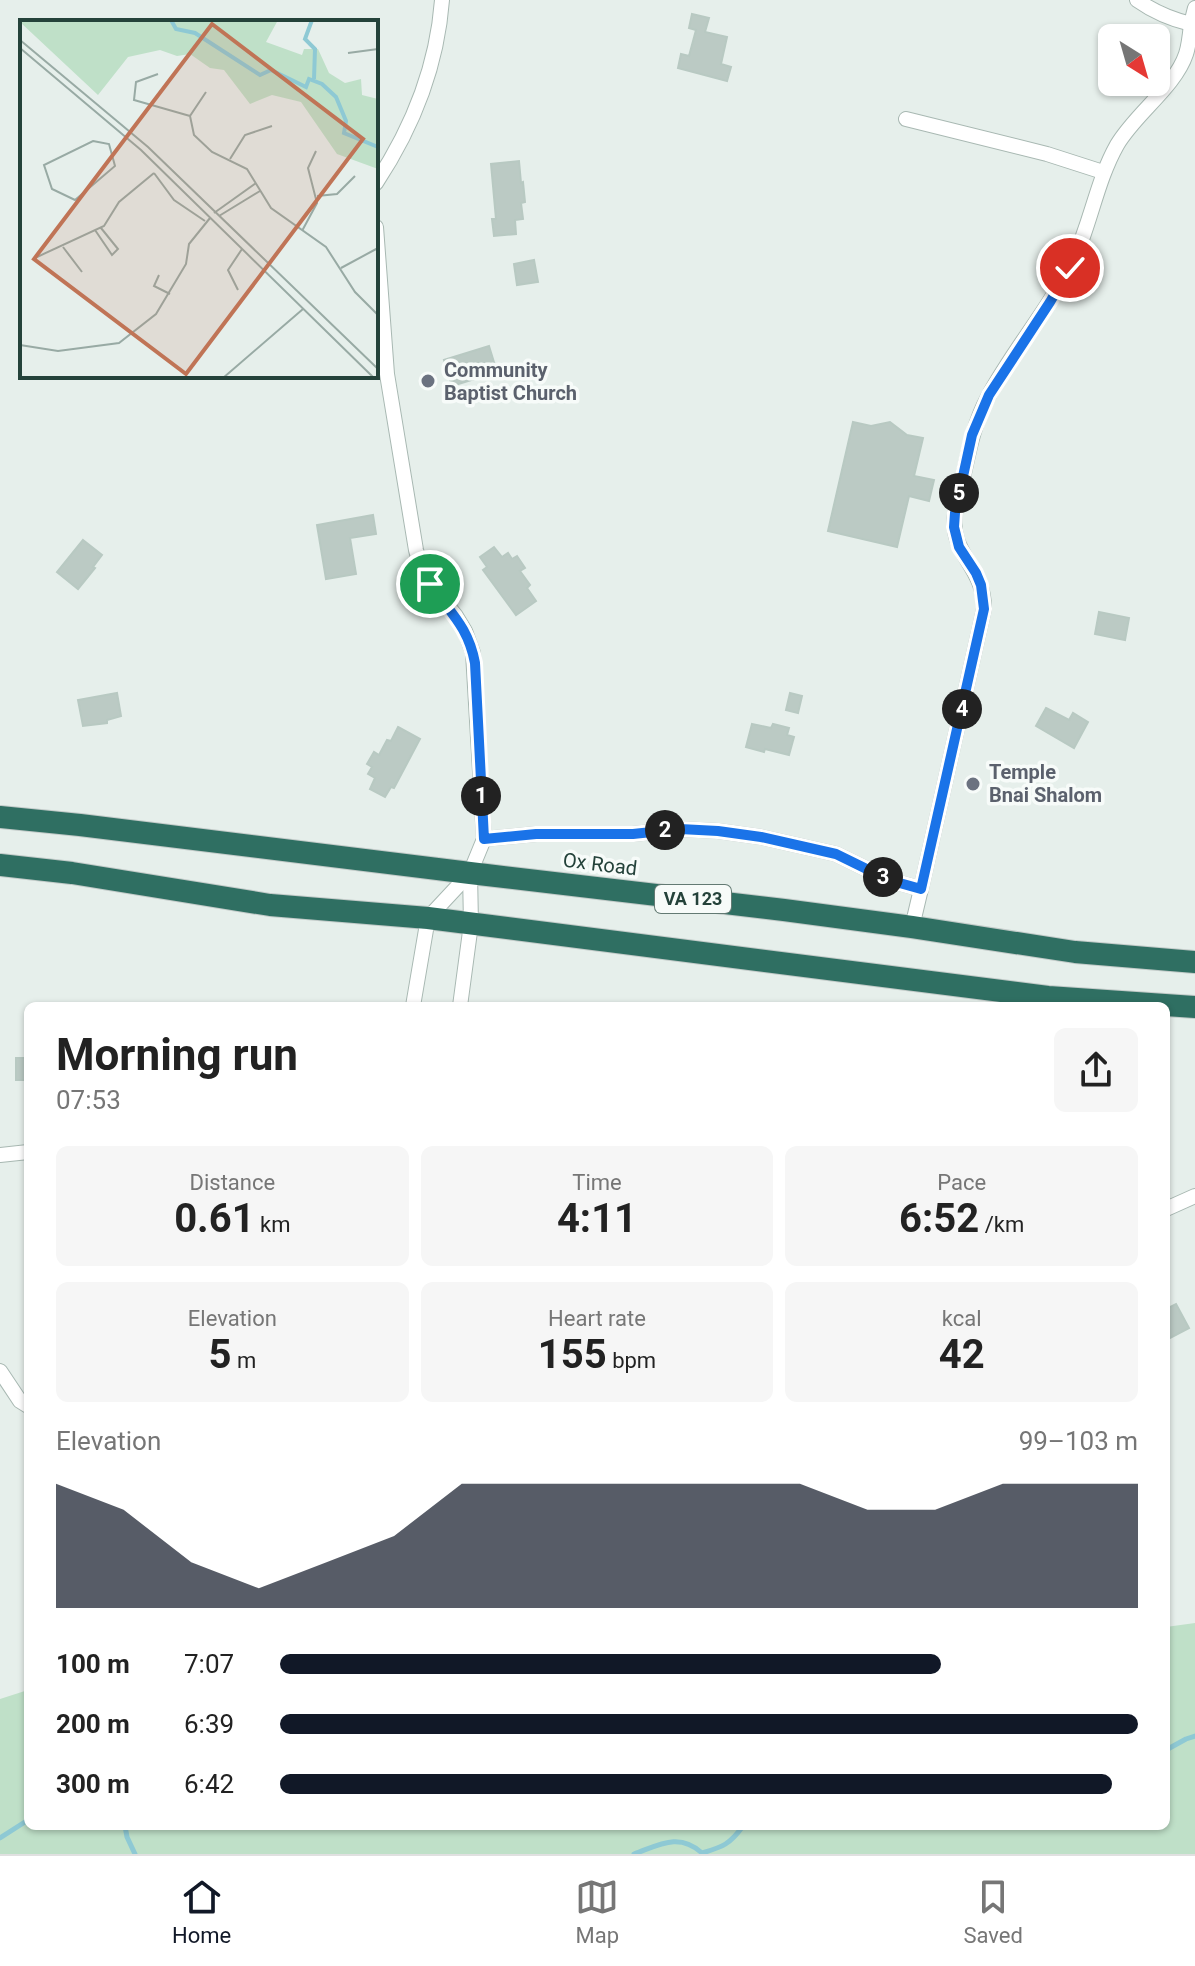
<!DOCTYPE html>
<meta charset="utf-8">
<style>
:root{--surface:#fff;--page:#f6f6f6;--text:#222;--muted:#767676;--line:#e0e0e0;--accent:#111827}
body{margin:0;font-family:Roboto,sans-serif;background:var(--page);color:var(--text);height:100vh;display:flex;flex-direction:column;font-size:30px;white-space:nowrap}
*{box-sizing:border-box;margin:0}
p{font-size:26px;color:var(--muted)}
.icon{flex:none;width:44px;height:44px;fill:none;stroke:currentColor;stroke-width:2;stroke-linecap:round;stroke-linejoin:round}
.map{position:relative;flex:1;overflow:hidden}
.drawer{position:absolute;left:24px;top:1002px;width:1146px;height:828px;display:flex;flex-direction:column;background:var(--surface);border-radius:12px;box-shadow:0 2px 6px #0004}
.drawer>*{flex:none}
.needle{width:52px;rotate:143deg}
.buttons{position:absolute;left:1098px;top:24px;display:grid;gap:16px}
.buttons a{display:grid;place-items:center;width:72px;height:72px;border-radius:12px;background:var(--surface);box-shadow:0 2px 6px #0004;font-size:40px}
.pin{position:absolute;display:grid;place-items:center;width:68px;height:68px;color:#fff;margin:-34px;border:4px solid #fff;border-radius:50%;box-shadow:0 2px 8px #0007}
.km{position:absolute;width:40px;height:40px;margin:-20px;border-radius:50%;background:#222;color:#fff;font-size:22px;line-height:40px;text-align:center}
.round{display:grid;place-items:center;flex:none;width:84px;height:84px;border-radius:12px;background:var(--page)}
.summary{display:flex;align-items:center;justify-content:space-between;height:136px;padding:0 32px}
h1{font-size:44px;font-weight:700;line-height:60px}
.metrics{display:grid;grid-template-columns:repeat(3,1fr);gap:12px;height:136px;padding:8px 32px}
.metrics div{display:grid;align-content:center;border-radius:12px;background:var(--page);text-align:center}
.metrics b{font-size:40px;font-weight:700}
.metrics small{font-size:22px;font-weight:400}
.metrics p{font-size:22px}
.chart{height:224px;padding:16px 32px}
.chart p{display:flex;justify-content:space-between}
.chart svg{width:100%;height:144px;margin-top:8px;fill:var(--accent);opacity:.7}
ul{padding:0 32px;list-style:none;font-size:26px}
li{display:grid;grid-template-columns:128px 96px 1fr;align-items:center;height:60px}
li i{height:20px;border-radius:10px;background:var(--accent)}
.tab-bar{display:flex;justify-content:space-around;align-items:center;height:112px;border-top:2px solid var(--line);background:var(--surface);font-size:22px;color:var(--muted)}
.tab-bar a{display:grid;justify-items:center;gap:4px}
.tab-bar .current{color:var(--accent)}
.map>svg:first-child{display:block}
.green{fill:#bfe0c8}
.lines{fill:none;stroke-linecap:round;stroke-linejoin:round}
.stream{stroke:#8ec9d4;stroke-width:5}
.building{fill:#bbcac4;stroke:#b8c9c2;stroke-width:2}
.minor-casing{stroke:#a8b8b2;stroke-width:16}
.highway-casing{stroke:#c2cac8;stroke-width:24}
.minor{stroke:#fff;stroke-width:14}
.highway{stroke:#2f6f62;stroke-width:22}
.route-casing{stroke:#fff;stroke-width:16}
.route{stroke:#1a73e8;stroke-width:10}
.worship-dot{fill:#6b7280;stroke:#f7fbf9;stroke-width:3}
.labels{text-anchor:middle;stroke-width:7;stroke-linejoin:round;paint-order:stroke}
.shield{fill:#f7fbf9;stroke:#637a73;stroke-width:2}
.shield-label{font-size:18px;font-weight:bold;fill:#24423a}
.worship-label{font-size:20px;font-weight:bold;fill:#5b616d;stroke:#f7fbf9;text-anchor:start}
.street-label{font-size:20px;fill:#24423a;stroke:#f7fbf9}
.inset-river{fill:none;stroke:#8ec9d4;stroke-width:4}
.inset-road{fill:none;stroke:#98aaa4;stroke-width:2}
.view{fill:#c07456;fill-opacity:0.15;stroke:#c07456;stroke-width:4}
.inset-edge{fill:none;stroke:#24423a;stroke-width:4}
</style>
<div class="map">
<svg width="1195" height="1854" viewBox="0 0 1195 1854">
<rect width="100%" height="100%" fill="#e6efeb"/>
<path class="green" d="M1195,1623v231h-1195v-155l28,-9v136h1138v-199z"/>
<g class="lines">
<g class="stream">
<path d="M1166,1750l20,-11 9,-3"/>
<path d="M125,1826l2,11 8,17"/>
<path d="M0,1838l28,-18"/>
<path d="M634,1854c25,-9 45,-22 68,-1 21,-6 28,-9 41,-27"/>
</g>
</g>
<g class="building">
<path d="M692,14l17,4 -4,14 22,5 -6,27 10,3 -4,14 -49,-13 3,-14 8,2 7,-26 -7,-2z"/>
<path d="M519,161l2,22 2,-1 2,20 -4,1 2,16 -8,1 1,14 -22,2 -2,-17h4l-5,-55z"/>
<path d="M534,260l4,22 -21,3 -3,-21z"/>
<path d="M489,346l8,26 -45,14 -8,-26z"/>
<path d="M853,422l18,4 19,-4 17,13 16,3 -9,38 20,4 -5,21 -20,-5 -12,51 -69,-16z"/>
<path d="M373,515l3,19 -26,4 6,36 -30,5 -9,-54z"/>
<path d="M83,540l19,15 -9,12 2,1 -17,21 -21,-17z"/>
<path d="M494,547l8,10 6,-4 4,6 5,-3 8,12 -5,3 10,14 -3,3 9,13 -20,14 -33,-45 4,-3 -7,-10z"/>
<path d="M1099,612l30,6 -4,22 -30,-6z"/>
<path d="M117,693l4,23 -14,4v3l-24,3 -5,-26z"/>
<path d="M790,693l12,3 -4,17 -12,-3z"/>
<path d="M1046,708l23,12 4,-7 15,9 -14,26 -38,-22z"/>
<path d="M752,724l19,4 2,-4 16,4 -2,7 7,2 -5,18 -24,-6 -1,3 -18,-5z"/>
<path d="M398,727l22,12 -26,49 -3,-1 -6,10 -15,-8 5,-11 -7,-4 4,-7 -5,-3 7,-12 5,3 8,-15 4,1z"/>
<rect x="16" y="1058" width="12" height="22"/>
<path d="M1176,1304l13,24 -23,12v-31z"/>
</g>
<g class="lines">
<g class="minor-casing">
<g id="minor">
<path d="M1137,0c17,12 33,19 54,24l4,-16"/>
<path d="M906,119l141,35 56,18"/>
<path d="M376,183c37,-56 61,-116 66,-183"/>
<path d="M376,227l11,147 29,176 5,18 9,16 26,32 9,15 8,22 11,186 -14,34 -42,45 -15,88"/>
<path d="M484,839l52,-5h97l47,-5 38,2 43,6 75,17 53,26 32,9 -9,38"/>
<path d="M921,889l63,-280c1,-42 -35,-55 -29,-95 1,-12 5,-24 8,-36 6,-28 11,-55 25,-81 23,-44 57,-83 81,-128 21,-39 26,-85 48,-124 18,-31 58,-58 69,-91 3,-9 4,-20 5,-30"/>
<path d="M460,1006l11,-82 -1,-51"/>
<path d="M0,1155l28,-3"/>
<path d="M1166,1209l29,-13"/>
<path d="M0,1371l20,30 8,5"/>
</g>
</g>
<g class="highway-casing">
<g id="highway">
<path d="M0,817l80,8 390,48 314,37 128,17 163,25 120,10"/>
<path d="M0,865l72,8 198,32 158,13 620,79 147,10"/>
</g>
</g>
<use href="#minor" class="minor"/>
<use href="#highway" class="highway"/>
</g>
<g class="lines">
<g class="route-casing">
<path id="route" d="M430,584c20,29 38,42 45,79l9,176 52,-5h97l47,-5 38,2 43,6 75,17 53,26 32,9 63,-280 -3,-24 -5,-12 -17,-26 -5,-20 1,-14 17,-78 17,-40 61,-93 20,-34"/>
</g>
<use href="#route" class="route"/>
</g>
<g class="worship-dot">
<circle cx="428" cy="381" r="8"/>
<circle cx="973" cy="784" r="8"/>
</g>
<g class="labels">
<rect class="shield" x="655" y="885" width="76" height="28" rx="6"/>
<g class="shield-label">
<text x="693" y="905">VA 123</text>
</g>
<g class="worship-label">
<text x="444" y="377">Community<tspan x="444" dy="23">Baptist Church</tspan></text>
<text x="989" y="779">Temple<tspan x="989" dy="23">Bnai Shalom</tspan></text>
</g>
<g class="street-label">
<text transform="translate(600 864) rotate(7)" y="7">Ox Road</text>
</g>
</g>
<g transform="translate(20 20)">
<rect width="358" height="358" fill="#e6efeb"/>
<path d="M258,0l-12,22 36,13 2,-6h14l11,24 16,10 16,-4 1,16 16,4v70l-41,-15 -36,-52 -29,-7 -22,9 -26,-34 -14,-2 -20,-14 -13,2 -17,-6 -32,7 -30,38 -78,-73z" fill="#bfe0c8"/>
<path class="inset-river" d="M151,0l5,9 19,4 65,42 11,-5 35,17 3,-8 13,5 14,13 10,24 -2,12 34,14M292,0l-7,19 10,10 -1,30"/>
<path class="inset-road" d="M0,20l128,107 230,222M0,28l121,102 233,228M328,33l30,-4M138,54l-22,8 -2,18 56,16M186,72l-16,24 4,19 18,17 35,17 24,39 55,39 29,45 23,23M73,121l16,3 6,22 -40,34 -23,-11 -8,-24zM210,139l15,-24 27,-9M134,153l20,27 31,21M297,176l20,-2 18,-18M194,193l42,-30M199,196l41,-25M75,210l17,25 6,-6 -17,-21M282,211l15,-28 -9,-35 8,-17M43,227l19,25M17,237l67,-31 15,-24 35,-29M321,248l37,-20M139,255l-5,11 16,8M218,270l-10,-20 14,-21M0,325l38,6 61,-8 37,-29 30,-50 3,-20 21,-26M203,358l80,-69"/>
<path class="view" d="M192,4l151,115 -177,235 -152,-115z"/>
<rect width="358" height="358" class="inset-edge"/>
</g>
</svg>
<div class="buttons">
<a><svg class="needle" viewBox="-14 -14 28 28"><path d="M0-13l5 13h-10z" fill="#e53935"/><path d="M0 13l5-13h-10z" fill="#767676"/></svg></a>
</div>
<div class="pin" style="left:430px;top:584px;background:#1e9e55"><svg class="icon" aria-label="arrive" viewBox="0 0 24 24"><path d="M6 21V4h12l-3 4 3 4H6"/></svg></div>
<div class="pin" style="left:1070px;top:268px;background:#d93025"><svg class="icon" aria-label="check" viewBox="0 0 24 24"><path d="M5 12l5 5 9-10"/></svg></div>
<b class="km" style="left:481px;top:796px">1</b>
<b class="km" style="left:665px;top:830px">2</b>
<b class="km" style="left:883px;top:877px">3</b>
<b class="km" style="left:962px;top:709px">4</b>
<b class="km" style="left:959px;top:493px">5</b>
<section class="drawer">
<div class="summary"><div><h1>Morning run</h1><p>07:53</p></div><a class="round"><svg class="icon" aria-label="share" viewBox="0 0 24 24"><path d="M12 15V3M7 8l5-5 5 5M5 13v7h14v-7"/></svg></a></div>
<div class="metrics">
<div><p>Distance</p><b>0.61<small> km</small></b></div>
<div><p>Time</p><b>4:11</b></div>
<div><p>Pace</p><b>6:52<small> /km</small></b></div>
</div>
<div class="metrics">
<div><p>Elevation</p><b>5<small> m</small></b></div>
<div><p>Heart rate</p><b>155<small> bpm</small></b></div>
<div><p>kcal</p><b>42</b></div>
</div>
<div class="chart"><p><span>Elevation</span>99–103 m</p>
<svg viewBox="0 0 160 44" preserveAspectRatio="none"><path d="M0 44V6L10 14L20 30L30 38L40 30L50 22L60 6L70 6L80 6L90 6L100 6L110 6L120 14L130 14L140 6L150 6L160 6V44z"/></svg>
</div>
<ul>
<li><b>100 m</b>7:07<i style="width:77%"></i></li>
<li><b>200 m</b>6:39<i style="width:100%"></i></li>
<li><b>300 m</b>6:42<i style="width:97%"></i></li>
</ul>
</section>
</div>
<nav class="tab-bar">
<a class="current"><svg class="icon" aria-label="home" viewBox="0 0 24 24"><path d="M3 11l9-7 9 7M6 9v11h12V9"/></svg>Home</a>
<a><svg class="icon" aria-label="map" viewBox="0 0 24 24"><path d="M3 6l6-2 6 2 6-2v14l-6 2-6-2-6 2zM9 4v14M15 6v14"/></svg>Map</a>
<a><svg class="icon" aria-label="saved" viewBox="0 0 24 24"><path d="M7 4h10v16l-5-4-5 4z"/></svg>Saved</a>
</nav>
